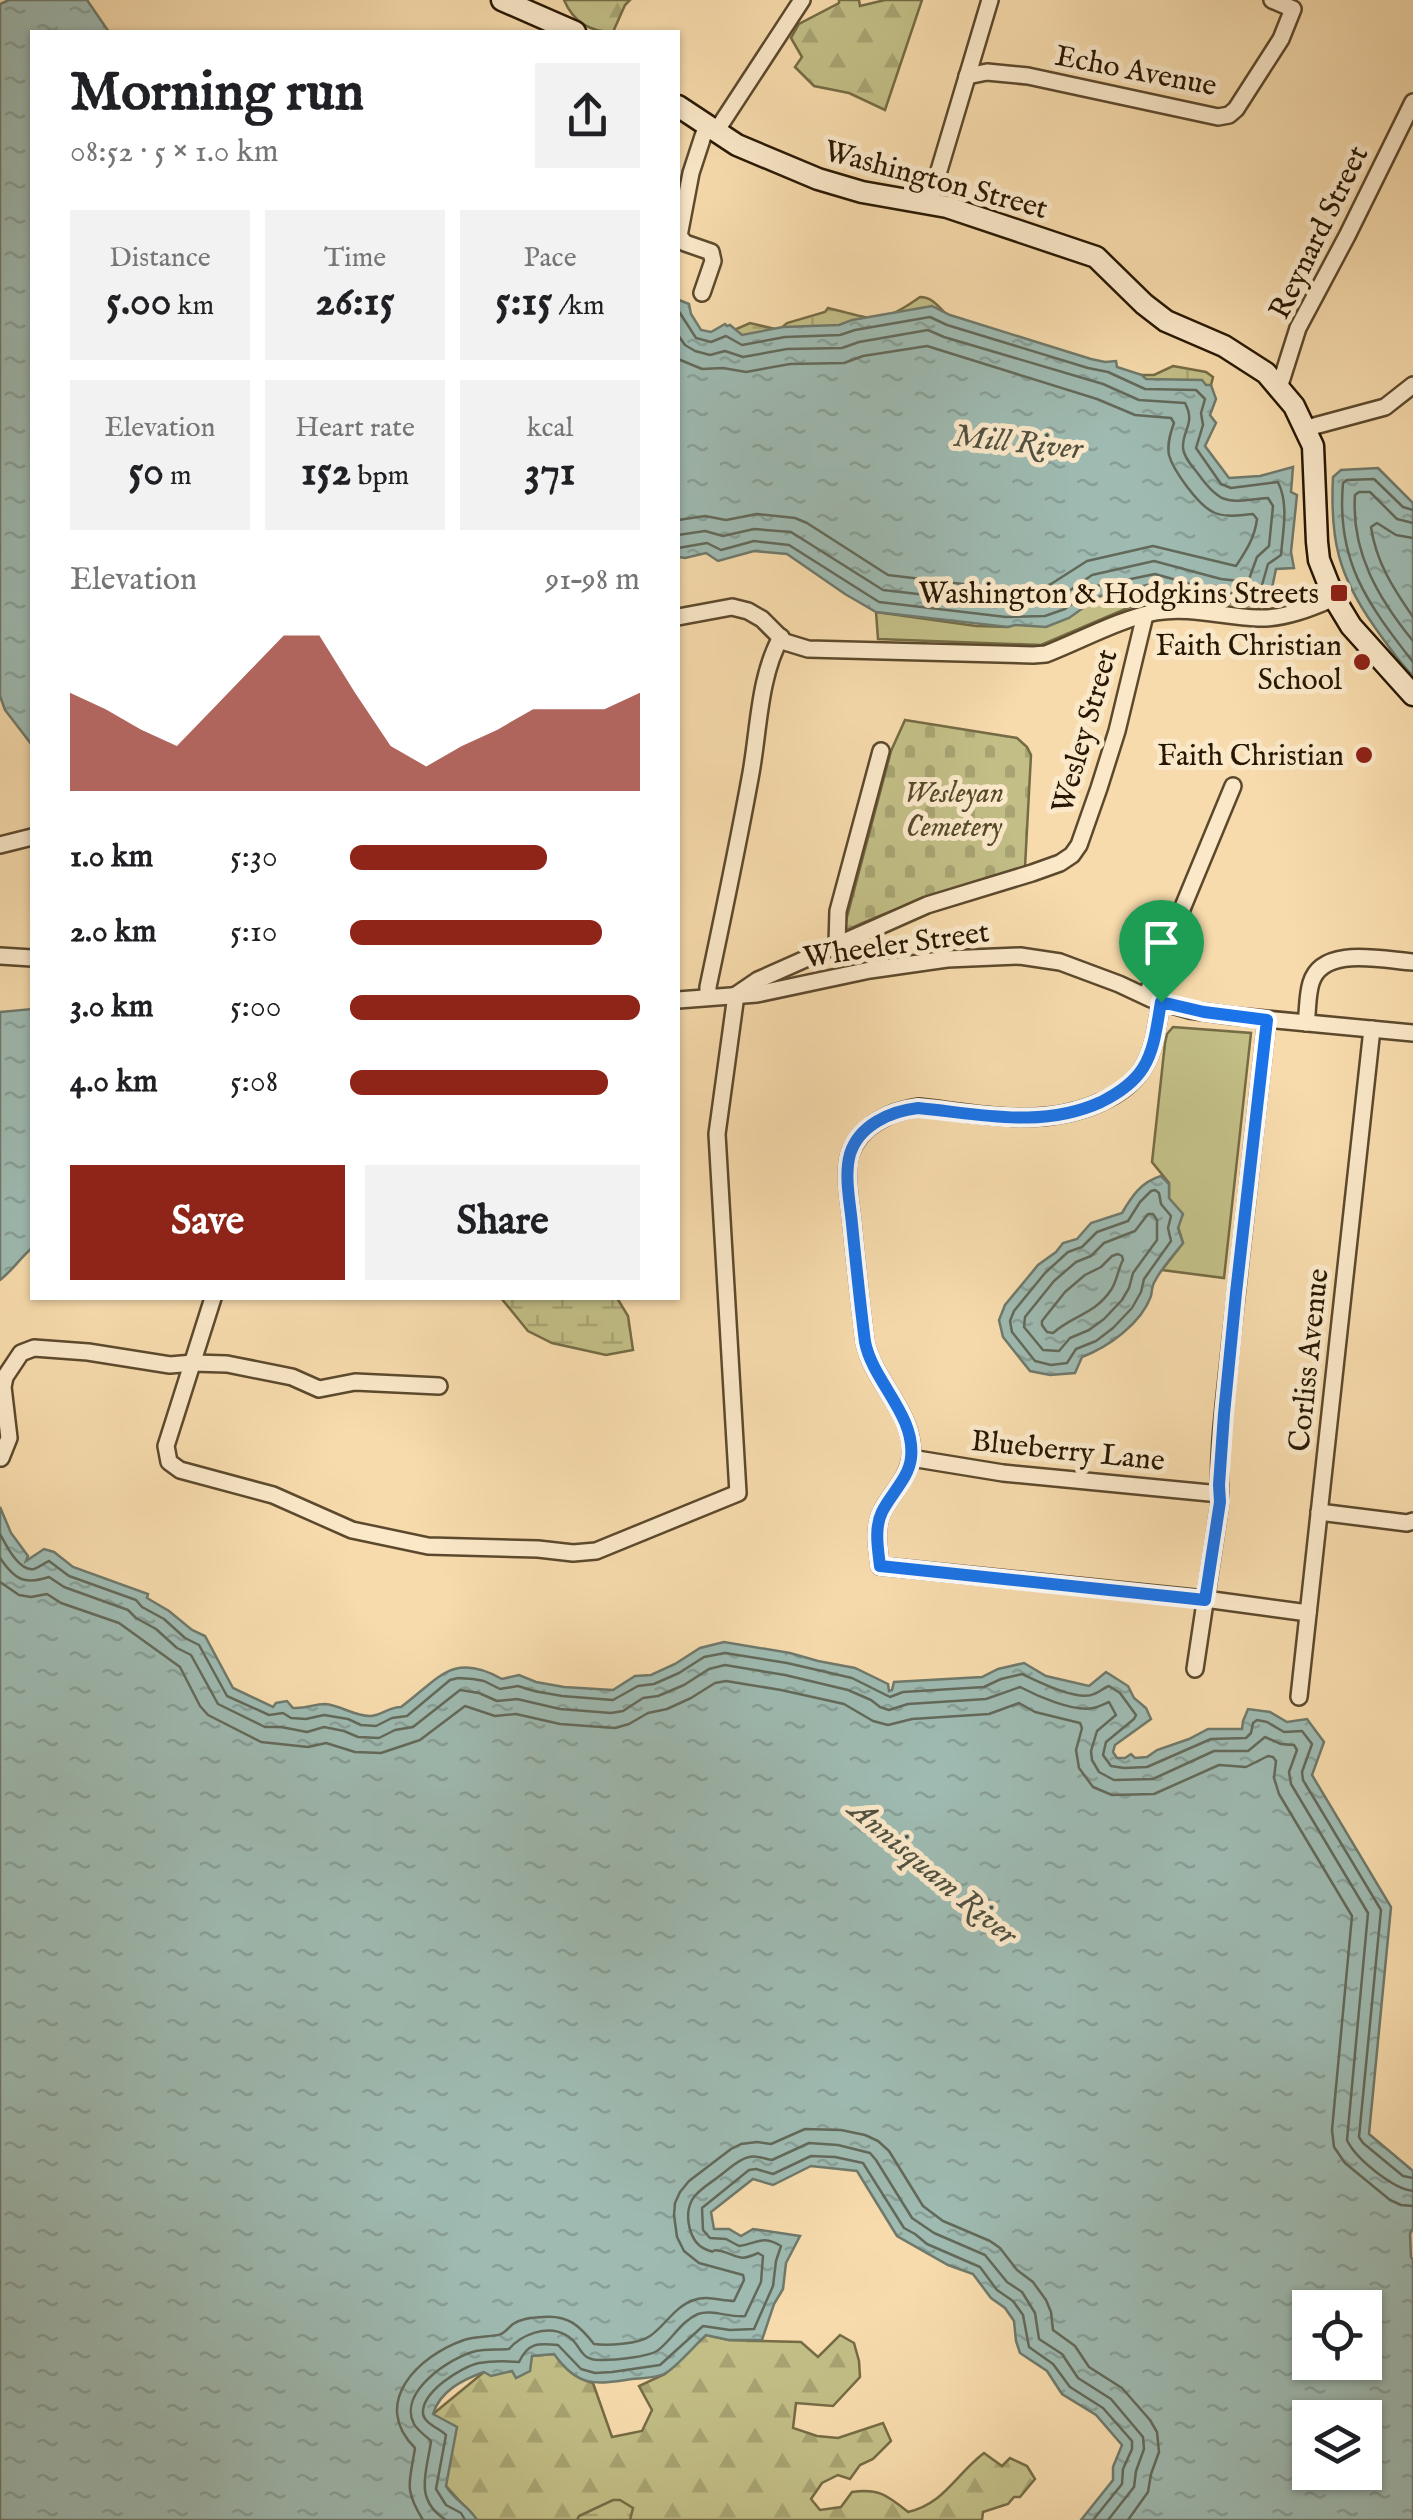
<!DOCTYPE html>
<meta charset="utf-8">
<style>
:root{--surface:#fff;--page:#f2f2f2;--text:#202124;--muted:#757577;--accent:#8f2418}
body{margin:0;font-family:"IM FELL English",serif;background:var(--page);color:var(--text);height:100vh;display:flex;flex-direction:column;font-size:38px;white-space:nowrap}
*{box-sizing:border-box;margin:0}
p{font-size:32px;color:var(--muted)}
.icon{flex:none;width:55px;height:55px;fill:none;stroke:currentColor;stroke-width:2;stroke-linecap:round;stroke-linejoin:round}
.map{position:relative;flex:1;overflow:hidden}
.drawer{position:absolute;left:30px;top:30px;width:650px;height:1270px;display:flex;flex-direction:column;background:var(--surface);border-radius:0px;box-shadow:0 2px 8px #0004}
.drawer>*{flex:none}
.buttons{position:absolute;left:1292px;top:2290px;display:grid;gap:20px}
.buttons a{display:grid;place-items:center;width:90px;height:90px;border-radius:0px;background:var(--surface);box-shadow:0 2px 8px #0004;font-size:50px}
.pin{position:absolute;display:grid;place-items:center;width:85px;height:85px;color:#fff;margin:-102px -42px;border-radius:50% 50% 50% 0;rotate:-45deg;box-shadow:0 0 10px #0007}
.pin .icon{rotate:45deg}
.round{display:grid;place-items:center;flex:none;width:105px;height:105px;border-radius:0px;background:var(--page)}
.summary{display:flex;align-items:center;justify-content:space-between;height:170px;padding:0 40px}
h1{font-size:55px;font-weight:700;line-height:75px}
.stats{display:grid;grid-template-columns:repeat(3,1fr);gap:15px;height:170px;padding:10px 40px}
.stats div{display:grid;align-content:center;border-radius:0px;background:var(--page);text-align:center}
.stats b{font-size:42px;font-weight:700}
.stats small{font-size:28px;font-weight:400}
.stats p{font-size:28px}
.chart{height:280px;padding:20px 40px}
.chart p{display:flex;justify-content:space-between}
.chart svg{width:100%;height:180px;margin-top:10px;fill:var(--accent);opacity:.7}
.button{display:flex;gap:20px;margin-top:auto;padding:20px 40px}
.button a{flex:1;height:115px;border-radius:0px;background:var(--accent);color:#fff;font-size:40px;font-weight:700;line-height:115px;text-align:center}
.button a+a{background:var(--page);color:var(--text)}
ul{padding:0 40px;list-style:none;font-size:32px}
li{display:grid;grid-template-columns:160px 120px 1fr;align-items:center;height:75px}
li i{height:25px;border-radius:12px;background:var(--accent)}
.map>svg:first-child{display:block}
.green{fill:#c2be86;stroke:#756b44;stroke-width:2.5}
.forest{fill:url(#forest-firs);stroke:#756b44;stroke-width:2.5}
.wetland{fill:url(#wetland-marsh);stroke:#756b44;stroke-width:2.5}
.cemetery{fill:url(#cemetery-stones);stroke:#756b44;stroke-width:2.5}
.water{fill:url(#water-ripples);stroke:#6f796b;stroke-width:2.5;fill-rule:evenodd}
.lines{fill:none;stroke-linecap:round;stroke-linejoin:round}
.shore{stroke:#63695a;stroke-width:2.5}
.street-casing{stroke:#5c492d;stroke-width:20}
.secondary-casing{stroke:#281803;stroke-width:25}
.street{stroke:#fae8c9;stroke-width:15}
.secondary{stroke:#fae8c9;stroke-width:20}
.route-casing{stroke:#fff;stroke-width:20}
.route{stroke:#1a73e8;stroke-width:12}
.poi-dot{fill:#8f2418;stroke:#fae8c9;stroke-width:4}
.labels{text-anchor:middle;stroke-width:10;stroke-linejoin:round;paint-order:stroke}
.street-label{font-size:30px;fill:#281803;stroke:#fae8c9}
.poi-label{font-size:30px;fill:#281803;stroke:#fae8c9;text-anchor:end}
.park-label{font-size:30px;font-style:italic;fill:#564a2a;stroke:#fae8c9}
.water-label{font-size:32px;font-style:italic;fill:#515140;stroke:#fae8c9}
</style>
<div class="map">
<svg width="1413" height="2520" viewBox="0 0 1413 2520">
<defs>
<pattern id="forest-firs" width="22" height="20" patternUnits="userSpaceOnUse" patternTransform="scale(2.5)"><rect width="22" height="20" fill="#c2be86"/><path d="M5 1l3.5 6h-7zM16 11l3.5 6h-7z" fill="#a7a372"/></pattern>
<pattern id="wetland-marsh" width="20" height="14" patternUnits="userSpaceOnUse" patternTransform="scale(2.5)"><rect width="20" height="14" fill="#c2be86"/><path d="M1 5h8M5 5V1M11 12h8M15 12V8" fill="none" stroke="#a7a372"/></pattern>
<pattern id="cemetery-stones" width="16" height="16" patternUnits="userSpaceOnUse" patternTransform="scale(2.5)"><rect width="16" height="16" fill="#c2be86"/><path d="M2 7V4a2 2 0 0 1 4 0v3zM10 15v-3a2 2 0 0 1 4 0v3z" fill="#a7a372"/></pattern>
<pattern id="water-ripples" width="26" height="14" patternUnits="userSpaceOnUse" patternTransform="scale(2.5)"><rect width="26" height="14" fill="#9ebab1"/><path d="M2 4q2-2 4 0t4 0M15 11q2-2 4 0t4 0" fill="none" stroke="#889f97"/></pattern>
</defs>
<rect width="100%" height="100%" fill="#f7dbac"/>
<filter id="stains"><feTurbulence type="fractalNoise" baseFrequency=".002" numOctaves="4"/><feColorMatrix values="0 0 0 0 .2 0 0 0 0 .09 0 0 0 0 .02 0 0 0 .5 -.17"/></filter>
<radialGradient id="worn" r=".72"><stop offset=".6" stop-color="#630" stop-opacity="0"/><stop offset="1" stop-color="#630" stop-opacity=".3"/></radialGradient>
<g class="green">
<path d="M1156,583l13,2 44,18 -51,-3 -18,1 -103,44 -163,-6 -2,-27 100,14 32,1 101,-35z"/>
<path d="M1173,1027l78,6 -27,245 -62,-8 21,-27 -14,-45v-15l-17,-21 13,-119 2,-9z"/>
</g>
<g class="forest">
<path d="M564,0h66l-5,5 -12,27c-24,0 -40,-11 -49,-32z"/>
<path d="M839,0h20l1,6 25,-6h37l-37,110 -36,-17 -35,-7 -19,-19 7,-10 -11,-19 8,-14 40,-21z"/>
<path d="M706,2335l23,5 72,2 17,15 22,-22 14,8 5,18 1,16 -27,29 -37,-3 -3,25 24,8 21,2 45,-15 8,18 -18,18 -13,6 -10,14 -12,-4 -16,8 -11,16 9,11 21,-3 11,-15c27,-4 36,4 56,20 37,-9 47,-37 76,-59l18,13 8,-8 17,8 8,13 -15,18h-6l-6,7 -25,8 -1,8h-505l-31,-34 -13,-72 51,-42 28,-1 19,-15 24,-2c11,16 19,24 38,29l19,54 30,-6 10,-21 -13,-24 26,-12z"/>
</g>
<g class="wetland">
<path d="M920,297c12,0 18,9 26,17l-194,37 -18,-21 16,-7 29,7 8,-7 38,-11 3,-4c47,11 50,19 92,-11z"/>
<path d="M1173,366l33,6 7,5 -2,8 -59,2 -10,-12h12z"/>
<path d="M501,1298h116l11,18 5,34 -27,5 -54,-12 -24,-12z"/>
<path d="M613,2500h7l13,8 -3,12h-53l2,-4z"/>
</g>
<path class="cemetery" d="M905,720l112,18 10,9 4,8 -6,112c-62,19 -123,37 -182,65l48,-181z"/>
<g class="water">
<path d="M9,0h78l22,32h-77v713l-27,-35 -5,-14v-692z"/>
<path d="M679,300l10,4 2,10 10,16 10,2 14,-8 2,2 3,-1 12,10 41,-8 56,-2 13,-5 80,-14 18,9 141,44 14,3 11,-1 1,6 25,8 4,4 56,1 4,5h5l5,14 -6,16 6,8 -11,23 24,32 31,-2 33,-9 -2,25 6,3 -6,57 3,16 -18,1 -4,19 -10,19 -44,-5 -62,-19 -56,13 -31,22 -23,9 -31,-2 -7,2 -132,-15 -31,-18 -58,-40 -33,-3 -36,10 -12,-8 -21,5 -7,-1v-255z"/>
<path d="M1378,468l35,35v173c-15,-15 -27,-33 -39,-50 -36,-51 -44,-87 -41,-149l8,-7z"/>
<path d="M32,1009v239c-12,10 -19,22 -32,32v-268z"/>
<path d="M1161,1176l8,8v14l14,16 -5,14 5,15c-9,12 -21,24 -28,38 -3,4 -3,10 -4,15 -10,28 -43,51 -69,61l-7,16 -25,2 -20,-4 -27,-34 -4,-17 6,-15 33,-40 18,-13 7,-9 14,-4 14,-16 31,-10c10,-17 19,-31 39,-37z"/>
<path d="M0,1507l11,26 17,23 -2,5 18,-12 10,3 19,15 75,27 -1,4 22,13 23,19 13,6 28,52 40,19 3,-4 11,-2 6,7c14,1 20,-4 32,-4 15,1 31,13 46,12 11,-1 18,-9 30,-9 38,-28 51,-56 101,-28l17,-4 17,7 28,5 49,3 22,-14 16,-1 24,-11 25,-16 24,-6 66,11 28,8 37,7 33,16 1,7 3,-1 2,-8 88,-5 16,-8 26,-6 22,13 43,10 17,-14 22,14 6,12 12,10 5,11 -36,26 -2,7 4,6h8l6,-4 4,4 12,-1 10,-7 32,-11 19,-10h34l1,-8 5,-12 22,3 17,10 20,-3 17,23 -12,33 79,132 -22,227 44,37v57l-3,6 1,23 2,3v260h-332l32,-40v-13l9,-22 -26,-30 -34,-21 -15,-23 -27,-18 -4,-12 -2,-20 -9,-13 -14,-10 -18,-24 -25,-9 -51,-29 -40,-65 -46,-5 -38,19 -20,-6 -42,33 3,17h15l12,7 12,-7 47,7 -14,27 -3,26 -9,15 -12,36h-33l-23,-5c-10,9 -32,35 -42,39 -8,4 -23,4 -32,5 -38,6 -54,8 -78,-25l-22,2 -2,15 -14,7 -4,-7 -21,5 -7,-4c-22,8 -44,19 -51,42l24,13 -11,59c9,15 22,19 31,34h-477zM1310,2308h55v54h-55zM1310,2418h55v54h-55z"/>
</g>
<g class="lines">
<g class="shore">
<path d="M678,310l18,28 15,4 15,-6 16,9 43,-8 55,-2 15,-5 75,-13 17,8 141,43 20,4 37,17 51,1 9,9 -4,14 2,12 -7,23 25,36 10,4 47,-6c11,23 5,47 3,73l-13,9 -6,21 -6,11 -37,-4 -64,-18 -58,12 -32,23 -20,7 -39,1 -127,-15 -90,-57 -35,-4 -33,9 -14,-7 -29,5"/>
<path d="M678,335l7,10 10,6 15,4 15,-4 18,6 44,-8 55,-1 17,-6 69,-12 16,7 159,47 36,16 46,3c11,21 -3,27 -2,45 1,10 10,19 16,27 24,33 31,26 69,23l5,8 -4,40 -12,11 -9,25 -27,-3 -67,-18 -62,14 -33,23 -16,6h-38l-122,-14 -92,-58 -37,-3 -31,7 -18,-5 -27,4"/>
<path d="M678,359l24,10 21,-1 23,4 44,-8 54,-1 19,-7 64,-10 170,53 38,16 36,3 3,5c-4,11 -7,21 -5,32 4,15 29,50 44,57 12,6 26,3 40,2l4,5c-2,18 -11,32 -21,47l-83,-20 -66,15 -36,23 -11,5h-36l-116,-14 -81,-52 -12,-5 -38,-4 -31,6 -21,-4 -27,4"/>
<path d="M1413,510l-10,-3 -29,-28 -27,1 -4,3c-7,78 24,120 70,179"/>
<path d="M1413,523l-16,-4 -27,-27h-11l-4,3c-4,57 23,103 58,146"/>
<path d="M1413,538l-17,-3 -19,-12 -6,4c5,35 22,61 42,90"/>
<path d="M1155,1190l4,3 2,11 10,12 -3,12 3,13 -27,38 -3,13 -9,16 -19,20 -17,13 -20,8 -9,14 -16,2 -16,-4 -23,-29 -2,-11 4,-10 31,-38 23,-21 14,-5 15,-15 31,-11 12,-19 11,-11z"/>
<path d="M1148,1214h5l4,6v20l-24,33 -4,15 -7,12 -18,19 -15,11 -19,8 -11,13 -16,-1 -19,-23 1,-10 29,-36 22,-19 15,-6 13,-13 31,-12z"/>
<path d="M1118,1254l4,2 1,4c-5,9 -6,21 -12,30 -17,25 -38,25 -58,43l-6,-1 -5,-7v-4l23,-29 20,-17 16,-8 11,-11z"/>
<path d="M0,1534c6,11 19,38 34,35 6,-2 10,-6 15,-8l20,15 67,24 6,7 22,12 21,19 14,7 28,51 42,19 14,-2 8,5 15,1 18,-4 24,4 13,6 15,1 16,-8 15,-2 43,-36 8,-2 15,1 11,2 16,8 18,-3 16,5 28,5 51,4 25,-14 16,-2 25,-11 25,-16 21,-4 62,10 65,15 38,19 13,-5 81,-5 17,-8 21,-5c15,7 56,28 72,20 6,-2 9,-6 15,-8l11,7 16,22 -2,4 -28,23 -3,13 8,11 13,2 23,-1 64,-28 35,-1 5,-5 2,-10 4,-3 10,2 17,10 18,-1 10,13 -10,28 1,8 78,130 -22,227 4,6 40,33 10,2"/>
<path d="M0,1558c15,22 24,27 49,19l15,10 64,23 8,8 20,11 21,19 14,7 27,49 47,23h16l26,5 17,-5 20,4 14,6 21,1 16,-8 18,-3 47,-37 19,3 18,8 20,-2 43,10 51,4 12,-2 20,-13 15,-2 26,-11 25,-16 16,-4 60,10 63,15 23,10 9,7 9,3 19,-6 78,-5 34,-12c17,9 53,25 73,21 6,-1 11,-4 16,-6l7,13 -19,16 -6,20 1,9 7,12 15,8 39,-1 61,-28h34l17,-14 16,7 13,1 3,5 -8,22 2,12 77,129 -21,227c8,18 46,49 66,51"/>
<path d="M0,1582l19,13 12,2 16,-3 14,9 58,20 61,44 20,39 8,9 53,27 47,5 18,-4 29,9 26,1 39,-13 45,-34 30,10 21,-2 44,10 55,4 14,-4 19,-11 19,-4 24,-11 24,-15 11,-2 55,9 63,14 29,17 15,4 24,-6 77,-5 30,-11 16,9 45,11 2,5 -6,22 3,18 14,19 19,8 42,-1 65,-29 27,2 22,-11 5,1 3,4 -2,17 5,16 73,122 -20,214 2,17 11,16 45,37 11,5 12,1"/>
<path d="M423,2520c-20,-32 -13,-38 -8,-72 -45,-45 3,-92 49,-108 11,-4 31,-3 37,-6 5,-2 8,-7 12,-10 9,-6 19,-6 30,-7 25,-2 36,8 51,27 13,2 45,0 56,-8 15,-10 25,-30 44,-36 13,-5 27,1 40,1l10,-21 -1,-5 -44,-12 -15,-12 -7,-14 -3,-22 1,-12 5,-11 9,-11 42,-32 10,-5 16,-2 14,2 34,-15 36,1 24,5 13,6 11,10 34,55 20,15 47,20 10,7 17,22 16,12 13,18 5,12 2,18 22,16 14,21 33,21 28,32 7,12 2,20 -8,22 -3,18 -20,28"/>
<path d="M446,2520c-33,-21 -19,-48 -15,-79 -5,-5 -13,-10 -17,-17 -17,-32 37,-67 62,-73 10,-2 22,-1 33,-2 12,-14 38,-25 57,-14 17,9 11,26 36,25 13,0 45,-3 55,-9 14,-10 24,-30 41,-37 14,-5 32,4 47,2l16,-34 2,-26 -5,-3c-19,9 -19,3 -37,-2 -14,-3 -1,4 -16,-2 -16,-7 -21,-34 -13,-49 6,-11 21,-18 30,-26 8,-6 17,-15 27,-17 8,-2 16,2 23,3l37,-17 29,2 32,8 6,7 36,58 22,15 51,22 22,27 15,10 13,21 4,26 23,15 16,24 33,21 32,38 1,12 -8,22 -2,16 -26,33"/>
<path d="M465,2520l-4,-7 -15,-8 -10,-16 10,-54c-7,-7 -21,-11 -23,-21 -2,-22 38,-47 56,-51 12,-2 27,-2 40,-1 9,-19 18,-19 39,-17l23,24 14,4 17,-1 48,-7 43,-39 27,4 24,-1 19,-43 3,-25 5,-15c-19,-12 -24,-2 -42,0l-13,-7 -16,-1 -7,-8 -1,-22 47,-38 7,-1 17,5 38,-18 24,1 28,6 41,65 11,6 12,10 53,23 17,23 16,11 10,14 6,32 24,17 17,23 33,21 29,33v8l-9,20 -1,15 -29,36"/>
</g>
<g class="street-casing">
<g id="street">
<path d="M967,76l20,-4 41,4 190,41 11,-2 7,-6 45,-70 12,-30 -21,-9"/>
<path d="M715,133l87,-133"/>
<path d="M929,204l61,-204"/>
<path d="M702,293l11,-32 -2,-9 -26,-9 -6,-7 12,-63 15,-46"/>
<path d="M1279,388l19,-60 49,-92 66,-134"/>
<path d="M1307,428l78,-21 28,-22"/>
<path d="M678,617l54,-10 16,4 14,8 23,23 23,7 225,6 13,-1c36,-14 73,-35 110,-42 34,-6 68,5 102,6 26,1 53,-10 76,-20"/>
<path d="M0,845l32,-8"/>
<path d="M837,944l1,-33 43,-160"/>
<path d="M0,956l32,2"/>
<path d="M1146,996l87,-210"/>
<path d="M708,997v-10c15,-71 30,-142 43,-214 8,-45 8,-96 30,-136"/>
<path d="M678,1000l79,-6 113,-24 77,-11 73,-3 40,6 59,22 32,15 38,11 45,6 179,17"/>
<path d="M1161,1002c-4,22 -6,47 -18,66 -10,16 -26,27 -42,34 -59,27 -120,12 -182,5 -28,4 -59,18 -69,47 -6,21 0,48 2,70 4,40 8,79 13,118 8,40 51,73 46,115 -2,21 -21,38 -29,55 -8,16 -4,37 -2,54l325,33 103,14"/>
<path d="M1306,1023c2,-12 1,-27 5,-40 11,-38 72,-23 102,-21"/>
<path d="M213,1298l-47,148 3,16 11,8 93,25 79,35 76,16 110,3 35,4 23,-2 142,-58 -21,-359 19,-139 22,-15 169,-75 105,-32 28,-10 12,-8 7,-10 20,-57 18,-57 28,-116"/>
<path d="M1,1458l8,-20 -6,-51 2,-10 16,-24 13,-5 54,4 82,13 23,-2 34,1 65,13 27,12 36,-7 84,4"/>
<path d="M911,1458l92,15 217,21"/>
<path d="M1319,1512l88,11 6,-2"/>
<path d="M1195,1669l25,-167c-3,-53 6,-108 11,-161 11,-107 24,-214 36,-321"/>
<path d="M1299,1697l73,-668"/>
</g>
</g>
<g class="secondary-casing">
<g id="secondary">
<path d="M502,0l73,32"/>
<path d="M678,106l59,39 81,34 44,13 85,15 149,50 48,47 22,17 58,25 42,27 28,33 19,40 4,96 2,18 15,38 17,28 62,69"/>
</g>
</g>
<use href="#street" class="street"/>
<use href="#secondary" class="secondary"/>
</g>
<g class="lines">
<g class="route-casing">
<path id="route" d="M1161,1002l43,10 63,8 -31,273 -12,121 -5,71 1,17 -15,98 -325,-34c-2,-17 -6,-38 2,-54 8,-17 27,-34 29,-54 5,-43 -38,-76 -46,-116 -5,-39 -9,-78 -13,-118 -2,-22 -8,-48 -2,-70 9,-29 41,-43 68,-46 63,6 124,21 183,-6 16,-8 32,-18 42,-34 12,-19 14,-44 18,-66z"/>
</g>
<use href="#route" class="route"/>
</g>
<g class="poi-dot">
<rect x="1329" y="583" width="20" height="20" rx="5"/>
<circle cx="1362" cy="662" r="10"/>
<circle cx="1364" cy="755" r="10"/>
</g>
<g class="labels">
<g class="street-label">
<text transform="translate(1136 70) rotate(11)" y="10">Echo Avenue</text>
<text transform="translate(936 179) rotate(15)" y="10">Washington Street</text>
<text transform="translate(1318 232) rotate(-64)" y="10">Reynard Street</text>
<text transform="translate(1084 731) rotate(-74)" y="10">Wesley Street</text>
<text transform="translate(896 944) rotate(-8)" y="10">Wheeler Street</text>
<text transform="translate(1308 1360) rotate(-84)" y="10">Corliss Avenue</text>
<text transform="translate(1068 1450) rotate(6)" y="10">Blueberry Lane</text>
</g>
<g class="poi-label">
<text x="1319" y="603">Washington &amp; Hodgkins Streets</text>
<text x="1342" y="655">Faith Christian<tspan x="1342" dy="34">School</tspan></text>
<text x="1344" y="765">Faith Christian</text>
</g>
<g class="park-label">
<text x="954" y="802">Wesleyan<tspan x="954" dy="34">Cemetery</tspan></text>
</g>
<g class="water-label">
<text transform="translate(1018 441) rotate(6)" y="11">Mill River</text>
<text transform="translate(934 1871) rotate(40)" y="11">Annisquam River</text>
</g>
</g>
<rect width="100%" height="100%" filter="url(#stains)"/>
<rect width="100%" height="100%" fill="url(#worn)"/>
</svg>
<div class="buttons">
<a><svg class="icon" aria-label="locate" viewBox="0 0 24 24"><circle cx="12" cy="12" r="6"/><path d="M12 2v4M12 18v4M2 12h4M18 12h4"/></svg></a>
<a><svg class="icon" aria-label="layers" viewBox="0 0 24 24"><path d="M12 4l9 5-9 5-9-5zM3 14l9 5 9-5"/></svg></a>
</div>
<div class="pin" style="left:1161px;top:1002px;background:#1e9e55"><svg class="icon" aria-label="arrive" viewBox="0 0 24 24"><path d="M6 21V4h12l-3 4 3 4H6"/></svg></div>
<section class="drawer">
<div class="summary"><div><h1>Morning run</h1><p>08:52 · 5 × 1.0 km</p></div><a class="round"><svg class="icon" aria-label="share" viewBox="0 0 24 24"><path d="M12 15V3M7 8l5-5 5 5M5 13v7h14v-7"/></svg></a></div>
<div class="stats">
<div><p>Distance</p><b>5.00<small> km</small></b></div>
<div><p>Time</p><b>26:15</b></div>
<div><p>Pace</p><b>5:15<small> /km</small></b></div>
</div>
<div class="stats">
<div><p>Elevation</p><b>50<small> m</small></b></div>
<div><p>Heart rate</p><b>152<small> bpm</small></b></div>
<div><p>kcal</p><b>371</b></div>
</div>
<div class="chart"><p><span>Elevation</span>91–98 m</p>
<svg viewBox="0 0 160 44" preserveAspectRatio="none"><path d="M0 44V20L10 24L20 29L30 33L40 24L50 15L60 6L70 6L80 20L90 33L100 38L110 33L120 29L130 24L140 24L150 24L160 20V44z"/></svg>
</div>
<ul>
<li><b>1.0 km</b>5:30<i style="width:68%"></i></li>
<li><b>2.0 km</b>5:10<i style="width:87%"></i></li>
<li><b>3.0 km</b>5:00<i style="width:100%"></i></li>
<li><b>4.0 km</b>5:08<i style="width:89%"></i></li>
</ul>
<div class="button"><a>Save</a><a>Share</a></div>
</section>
</div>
